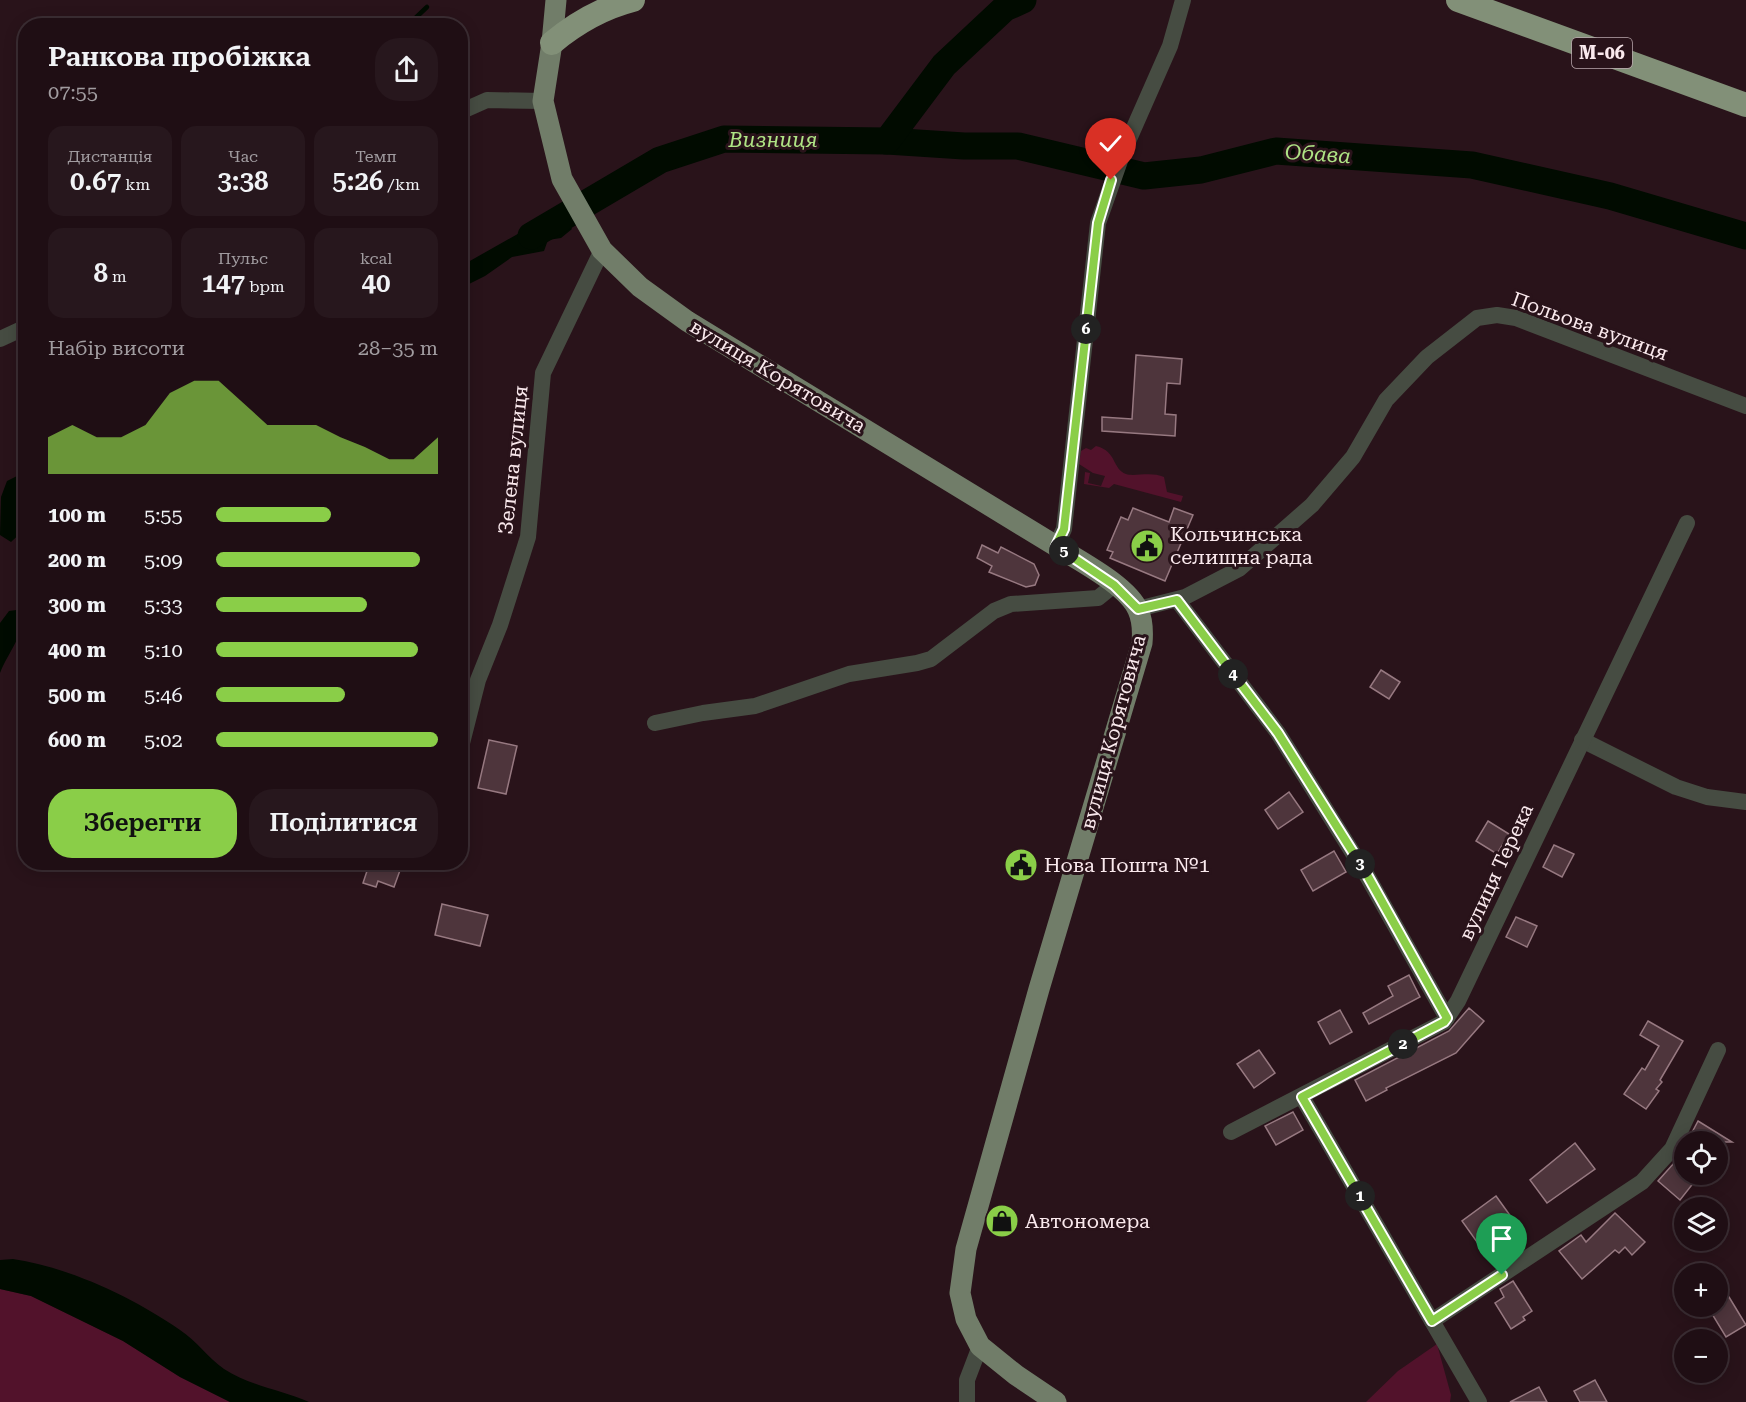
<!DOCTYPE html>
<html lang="uk">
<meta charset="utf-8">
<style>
:root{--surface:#1f0e14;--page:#27171d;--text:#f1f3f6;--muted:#a19ca0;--line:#3c2e34;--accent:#8ace48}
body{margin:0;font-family:"Roboto Serif",serif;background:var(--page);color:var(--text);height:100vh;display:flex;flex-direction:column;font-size:22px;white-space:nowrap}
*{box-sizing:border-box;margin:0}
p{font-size:20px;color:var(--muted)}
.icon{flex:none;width:33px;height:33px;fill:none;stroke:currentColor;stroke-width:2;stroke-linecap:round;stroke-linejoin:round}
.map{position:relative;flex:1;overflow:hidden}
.sheet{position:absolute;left:18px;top:18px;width:450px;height:852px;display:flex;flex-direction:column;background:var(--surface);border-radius:24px;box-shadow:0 3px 15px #0003,0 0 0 2px var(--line)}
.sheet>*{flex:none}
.tools{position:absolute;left:1674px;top:1131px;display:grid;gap:12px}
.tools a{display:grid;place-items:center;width:54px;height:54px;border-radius:50%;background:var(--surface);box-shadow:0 3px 15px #0003,0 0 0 2px var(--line);font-size:30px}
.pin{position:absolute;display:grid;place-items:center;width:51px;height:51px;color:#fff;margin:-62px -26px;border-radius:50% 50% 50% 0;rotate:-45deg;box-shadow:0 0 6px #0007}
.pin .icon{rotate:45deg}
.km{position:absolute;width:30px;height:30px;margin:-15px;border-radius:50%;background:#222;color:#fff;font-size:16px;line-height:30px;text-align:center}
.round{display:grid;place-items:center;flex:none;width:63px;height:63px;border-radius:24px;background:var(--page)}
.head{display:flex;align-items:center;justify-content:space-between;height:102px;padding:0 30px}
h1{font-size:27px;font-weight:600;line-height:45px}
.metrics{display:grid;grid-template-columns:repeat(3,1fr);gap:9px;height:102px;padding:6px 30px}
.metrics div{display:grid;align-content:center;border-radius:15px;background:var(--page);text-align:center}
.metrics b{font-size:26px;font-weight:600}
.metrics small{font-size:16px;font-weight:400}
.metrics p{font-size:16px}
.chart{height:168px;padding:12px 30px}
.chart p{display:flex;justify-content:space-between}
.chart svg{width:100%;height:108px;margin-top:6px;fill:var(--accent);opacity:.7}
.button{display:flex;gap:12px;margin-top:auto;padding:12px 30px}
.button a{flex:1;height:69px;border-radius:24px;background:var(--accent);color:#111;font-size:24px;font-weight:600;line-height:69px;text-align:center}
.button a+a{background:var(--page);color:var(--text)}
ul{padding:0 30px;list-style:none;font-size:20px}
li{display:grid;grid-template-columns:96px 72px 1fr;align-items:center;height:45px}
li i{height:15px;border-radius:8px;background:var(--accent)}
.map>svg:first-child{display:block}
.green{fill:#52122b}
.water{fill:#010b00}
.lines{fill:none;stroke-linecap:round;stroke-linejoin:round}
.stream{stroke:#010b00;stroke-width:4.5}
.river{stroke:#010b00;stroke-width:27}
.building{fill:#4e353c;stroke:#977981;stroke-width:1.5}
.minor{stroke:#464c42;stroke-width:16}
.major{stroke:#717d69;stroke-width:21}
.highway{stroke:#829078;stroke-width:24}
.route-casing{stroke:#fff;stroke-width:12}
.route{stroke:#8ace48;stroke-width:8}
.labels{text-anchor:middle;stroke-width:6;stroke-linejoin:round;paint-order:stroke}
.shield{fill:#29131a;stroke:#bba9ae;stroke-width:1.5}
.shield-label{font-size:18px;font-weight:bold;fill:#fae9ed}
.street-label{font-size:20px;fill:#fae9ed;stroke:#29131a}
.poi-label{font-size:20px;fill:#fae9ed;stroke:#29131a;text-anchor:start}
.water-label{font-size:21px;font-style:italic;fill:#afe485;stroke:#29131a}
</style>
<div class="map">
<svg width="1746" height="1402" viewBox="0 0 1746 1402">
<rect width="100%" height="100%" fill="#29131a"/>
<g class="green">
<path d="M1096,446c21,5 16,23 30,28 8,3 25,-3 38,3l3,15 16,4 -2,6 -67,-18 -5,4 -25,-4 1,-12 5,1 -2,10 13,3 4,-10 -12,-3 -14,-9 2,-13 5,-3 5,2z"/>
<path d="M0,1289l31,7 92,45 57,36 50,25h-230z"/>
<path d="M1437,1344l14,51 -1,7h-84l32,-31z"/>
</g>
<g class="water">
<path d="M560,210l12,19 -11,9 -13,2 -4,11 -32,6 -27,19 -24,12v-22z"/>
<path d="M25,472v57l-14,13 -11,-7 1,-38 6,-16z"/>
<path d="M24,609c-2,31 -13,38 -24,64v-50l9,-12z"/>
<path d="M13,1259c56,8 121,39 167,71 17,11 28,28 44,39 26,17 58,21 85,33h-79l-50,-25 -57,-36 -92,-45 -31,-7v-29z"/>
</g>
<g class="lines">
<path class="stream" d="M407,26l20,-19"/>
<g class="river">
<path d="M887,141l77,5h54l126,30 57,-6 75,-19 196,14 138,31 136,40"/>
<path d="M531,236l129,-76 64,-21 163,2 57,-76 61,-57 18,-8"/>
</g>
</g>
<g class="building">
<path d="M1136,355l46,4 -2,25 -13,-1 -2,31 11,1 -1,21 -73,-5v-14l30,2z"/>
<path d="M1133,508l36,14 5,-14 19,7 -28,66 -55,-23 3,-6 -6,-2 14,-33 7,3z"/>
<path d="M982,545l16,8 3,-6 33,17 5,11 -4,10 -9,2 -37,-15 3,-6 -15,-8z"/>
<path d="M1381,670l19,12 -11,17 -19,-12z"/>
<path d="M489,740l28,6 -11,48 -28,-6z"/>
<path d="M1289,792l14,20 -25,17 -13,-19z"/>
<path d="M1488,821l21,13 -12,20 -21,-13z"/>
<path d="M1554,845l20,9 -12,23 -19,-10z"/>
<path d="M1334,851l12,21 -33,19 -12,-21z"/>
<path d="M370,862h33l-9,25 -16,-6 -2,6 -13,-4z"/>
<path d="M442,904l46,11 -8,31 -45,-11z"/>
<path d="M1516,917l21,9 -10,21 -21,-10z"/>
<path d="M1409,975l11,22 -51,27 -6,-11 30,-17 -5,-10z"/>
<path d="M1469,1008l15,13 -28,32 -70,35 1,2 -21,11 -11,-21 94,-49z"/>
<path d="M1340,1010l12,22 -22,12 -12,-22z"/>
<path d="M1648,1021l35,20 -23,39 2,2 -6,7 3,2 -13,18 -22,-15 18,-26 3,2 14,-24 -19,-11z"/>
<path d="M1259,1050l16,23 -21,15 -17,-24z"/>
<path d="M1293,1112l10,18 -27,15 -11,-19z"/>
<path d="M1698,1121l34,21h-45z"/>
<path d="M1575,1143l20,26 -48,34 -17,-23z"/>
<path d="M1674,1163l10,11 11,7 -15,19 -22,-19z"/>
<path d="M1496,1196l21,29 -35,24 -20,-28z"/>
<path d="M1615,1213l30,29 -13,13 -7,-8 -6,6 -4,-3 -33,29 -23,-28 22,-16 5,7z"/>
<path d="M1513,1281l19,30 -9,6 2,3 -14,9 -16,-26 9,-6 -4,-8z"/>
<path d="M1729,1297l17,28 -20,12 -17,-28 9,-3v-2z"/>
<path d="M1595,1380l12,22h-27l-6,-11z"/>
<path d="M1539,1387l8,15h-37z"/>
</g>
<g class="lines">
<g class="minor">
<path d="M460,112l27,-12 56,1"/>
<path d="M0,339l26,-12"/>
<path d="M1056,546l8,-17 34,-306 24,-68 48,-109 13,-46"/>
<path d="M1177,600l101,133 88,141 81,144"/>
<path d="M1138,609l47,-12 54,-28 73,-64 41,-48 33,-57 41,-43 50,-39 20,-3 19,3 230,88"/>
<path d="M655,723l48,-10 52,-7 94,-32 68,-11 14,-4 63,-48 17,-7 87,-6 16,-13"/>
<path d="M1582,740l94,47 31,10 39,5"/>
<path d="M460,751l18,-71 22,-55 28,-88 15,-164 59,-123"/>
<path d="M1302,1097l177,305"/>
<path d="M1231,1132l213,-110 14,-21 229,-478"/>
<path d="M1432,1321l210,-139 30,-33 46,-99"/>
<path d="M967,1402v-22l13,-34"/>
</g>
<path class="major" d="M556,0l-4,43 -9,58 19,78 40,71 38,37 47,34 369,225c23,15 71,39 82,64 5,11 5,22 4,33l-103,346 -73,260 -6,44 6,26 14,27 36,29 40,27"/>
<g class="highway">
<path d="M1458,0l288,105"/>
<path d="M552,43c24,-20 50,-35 81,-43"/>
</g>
</g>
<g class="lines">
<g class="route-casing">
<path id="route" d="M1111,180l-13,43 -34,306 -8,17 58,39 24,24 39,-9 101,133 88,140 81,145 -3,4 -142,75 130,224 70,-46"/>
</g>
<use href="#route" class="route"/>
</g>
<defs>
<g id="civic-disc" transform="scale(1.725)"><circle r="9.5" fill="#8ace48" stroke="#29131a"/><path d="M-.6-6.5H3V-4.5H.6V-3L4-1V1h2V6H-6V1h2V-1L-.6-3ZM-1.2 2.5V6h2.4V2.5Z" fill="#111"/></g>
<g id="shop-disc" transform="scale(1.725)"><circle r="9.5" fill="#8ace48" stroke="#29131a"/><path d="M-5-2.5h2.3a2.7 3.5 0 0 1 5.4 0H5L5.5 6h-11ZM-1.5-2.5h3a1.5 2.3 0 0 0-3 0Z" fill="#111"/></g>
</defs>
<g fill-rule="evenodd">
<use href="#civic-disc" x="1147" y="546"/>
<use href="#civic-disc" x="1021" y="865"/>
<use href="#shop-disc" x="1002" y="1221"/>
</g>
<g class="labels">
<rect class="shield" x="1572" y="38" width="60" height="30" rx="4.5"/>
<g class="shield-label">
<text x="1602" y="59">М-06</text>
</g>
<g class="street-label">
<text transform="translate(1590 326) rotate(20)" y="7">Польова вулиця</text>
<text transform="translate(778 376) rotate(31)" y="7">вулиця Корятовича</text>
<text transform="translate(513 460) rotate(-84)" y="7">Зелена вулиця</text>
<text transform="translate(1113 732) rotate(-75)" y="7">вулиця Корятовича</text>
<text transform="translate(1496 872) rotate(-65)" y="7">вулиця Терека</text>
</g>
<g class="poi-label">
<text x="1170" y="541">Кольчинська<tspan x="1170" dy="23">селищна рада</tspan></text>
<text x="1044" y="872">Нова Пошта №1</text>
<text x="1025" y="1228">Автономера</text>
</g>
<g class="water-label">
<text x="773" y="147">Визниця</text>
<text transform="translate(1318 154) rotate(4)" y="7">Обава</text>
</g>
</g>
</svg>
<div class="tools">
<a><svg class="icon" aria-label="locate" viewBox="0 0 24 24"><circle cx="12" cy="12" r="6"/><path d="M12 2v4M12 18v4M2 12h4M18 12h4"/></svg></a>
<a><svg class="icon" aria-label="layers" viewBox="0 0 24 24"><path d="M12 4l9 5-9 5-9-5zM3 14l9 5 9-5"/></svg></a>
<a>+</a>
<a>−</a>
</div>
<div class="pin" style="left:1502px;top:1275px;background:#1e9e55"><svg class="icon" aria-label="arrive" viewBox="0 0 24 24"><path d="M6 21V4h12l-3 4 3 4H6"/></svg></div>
<div class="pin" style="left:1111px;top:180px;background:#d93025"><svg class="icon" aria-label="check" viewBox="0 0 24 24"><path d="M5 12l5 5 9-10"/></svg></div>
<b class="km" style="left:1360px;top:1196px">1</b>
<b class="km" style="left:1403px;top:1044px">2</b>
<b class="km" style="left:1360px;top:864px">3</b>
<b class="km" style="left:1233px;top:674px">4</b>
<b class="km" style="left:1064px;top:551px">5</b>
<b class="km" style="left:1086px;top:329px">6</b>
<section class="sheet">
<div class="head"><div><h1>Ранкова пробіжка</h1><p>07:55</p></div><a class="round"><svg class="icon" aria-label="share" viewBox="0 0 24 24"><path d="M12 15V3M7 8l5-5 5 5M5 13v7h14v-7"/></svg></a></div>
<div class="metrics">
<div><p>Дистанція</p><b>0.67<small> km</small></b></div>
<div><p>Час</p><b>3:38</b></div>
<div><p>Темп</p><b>5:26<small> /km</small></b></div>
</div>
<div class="metrics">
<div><b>8<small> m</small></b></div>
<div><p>Пульс</p><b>147<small> bpm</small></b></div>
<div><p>kcal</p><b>40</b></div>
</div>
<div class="chart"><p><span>Набір висоти</span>28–35 m</p>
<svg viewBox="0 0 160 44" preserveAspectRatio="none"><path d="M0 44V29L10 24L20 29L30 29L40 24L50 11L60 6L70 6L80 15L90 24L100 24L110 24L120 29L130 33L140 38L150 38L160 29V44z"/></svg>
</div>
<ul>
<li><b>100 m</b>5:55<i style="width:52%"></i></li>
<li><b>200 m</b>5:09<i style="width:92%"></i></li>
<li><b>300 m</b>5:33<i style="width:68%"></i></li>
<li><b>400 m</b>5:10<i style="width:91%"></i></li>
<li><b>500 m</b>5:46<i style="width:58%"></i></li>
<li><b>600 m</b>5:02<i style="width:100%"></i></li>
</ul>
<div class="button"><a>Зберегти</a><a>Поділитися</a></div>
</section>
</div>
